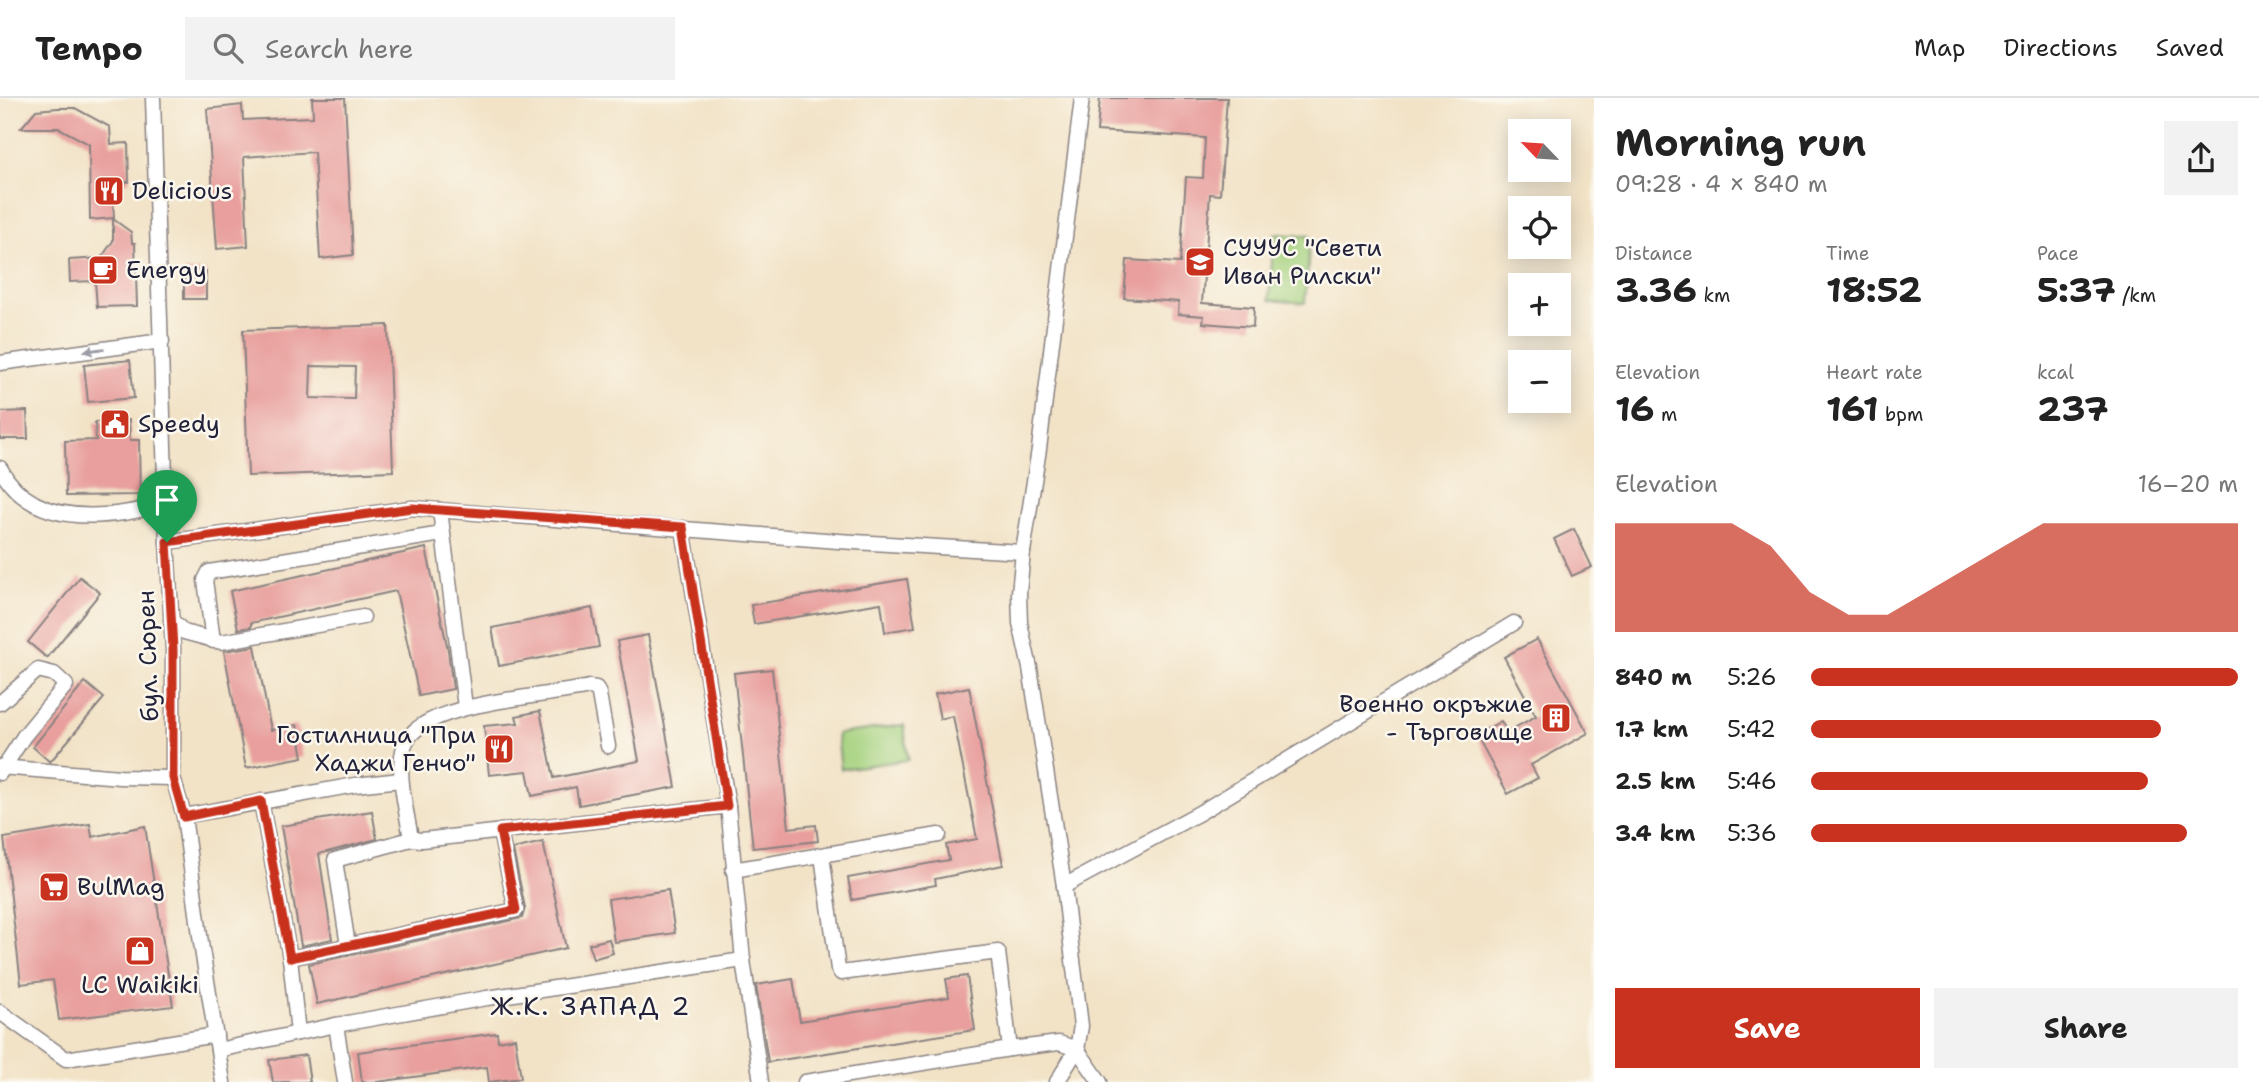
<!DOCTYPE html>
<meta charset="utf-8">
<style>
:root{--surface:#fff;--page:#f2f2f2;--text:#222;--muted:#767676;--line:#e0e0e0;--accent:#c8321e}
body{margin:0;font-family:"Shantell Sans",sans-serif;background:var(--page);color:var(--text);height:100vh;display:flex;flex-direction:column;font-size:26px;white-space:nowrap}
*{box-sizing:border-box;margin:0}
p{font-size:23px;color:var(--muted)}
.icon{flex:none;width:38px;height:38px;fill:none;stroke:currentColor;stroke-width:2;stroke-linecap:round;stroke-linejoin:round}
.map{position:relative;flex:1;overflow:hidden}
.side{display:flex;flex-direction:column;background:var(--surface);width:665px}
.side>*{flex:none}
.needle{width:46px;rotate:295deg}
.tools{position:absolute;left:1508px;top:21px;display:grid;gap:14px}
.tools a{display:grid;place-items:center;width:63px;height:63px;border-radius:0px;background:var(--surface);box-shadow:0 4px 18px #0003;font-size:35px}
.pin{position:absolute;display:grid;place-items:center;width:60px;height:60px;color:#fff;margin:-72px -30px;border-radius:50% 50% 50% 0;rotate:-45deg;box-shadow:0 0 7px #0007}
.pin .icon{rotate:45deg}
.round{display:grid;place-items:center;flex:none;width:74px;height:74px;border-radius:0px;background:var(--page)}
.headline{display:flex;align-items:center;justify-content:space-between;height:119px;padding:0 21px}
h1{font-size:38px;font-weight:700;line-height:52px}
.figures{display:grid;grid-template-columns:repeat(3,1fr);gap:10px;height:119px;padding:7px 21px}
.figures div{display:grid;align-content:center}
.figures b{font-size:35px;font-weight:700}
.figures small{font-size:19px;font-weight:400}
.figures p{font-size:19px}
.chart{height:196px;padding:14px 21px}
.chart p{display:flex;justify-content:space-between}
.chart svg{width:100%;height:126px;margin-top:7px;fill:var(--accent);opacity:.7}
.button{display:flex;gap:14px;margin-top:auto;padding:14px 21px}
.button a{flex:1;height:80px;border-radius:0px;background:var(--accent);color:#fff;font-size:28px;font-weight:700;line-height:80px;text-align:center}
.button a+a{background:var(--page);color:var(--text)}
ul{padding:0 21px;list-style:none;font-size:23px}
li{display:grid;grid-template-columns:112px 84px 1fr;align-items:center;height:52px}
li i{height:18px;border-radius:9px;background:var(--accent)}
header{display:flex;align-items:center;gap:42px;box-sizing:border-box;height:98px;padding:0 35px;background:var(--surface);border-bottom:2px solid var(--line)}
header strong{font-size:33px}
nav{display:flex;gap:38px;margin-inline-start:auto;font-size:24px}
.search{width:490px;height:63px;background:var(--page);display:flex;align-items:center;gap:18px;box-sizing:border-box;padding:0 24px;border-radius:0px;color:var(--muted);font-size:26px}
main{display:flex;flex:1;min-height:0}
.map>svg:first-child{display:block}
.green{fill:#a4d17e;stroke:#637a5c;stroke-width:2}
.building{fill:#e89f9d;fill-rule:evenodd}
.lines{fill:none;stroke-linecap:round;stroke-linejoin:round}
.street-casing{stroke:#8a8281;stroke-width:17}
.street{stroke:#fff;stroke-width:14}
.oneway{fill:#9c9ca7}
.route-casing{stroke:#fff;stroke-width:14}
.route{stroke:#c8321e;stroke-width:9}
.labels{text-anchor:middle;stroke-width:5;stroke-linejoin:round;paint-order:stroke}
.poi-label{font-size:24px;fill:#22223b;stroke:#fbf7ec;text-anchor:start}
.street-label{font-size:24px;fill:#22223b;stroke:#fbf7ec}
.neighbourhood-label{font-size:26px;letter-spacing:2px;fill:#22223b;stroke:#fbf7ec}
</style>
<header>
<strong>Tempo</strong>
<div class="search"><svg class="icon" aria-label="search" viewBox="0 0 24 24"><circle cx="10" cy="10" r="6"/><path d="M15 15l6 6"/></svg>Search here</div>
<nav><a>Map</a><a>Directions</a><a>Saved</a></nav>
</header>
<main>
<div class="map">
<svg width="1594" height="984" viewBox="0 0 1594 984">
<rect width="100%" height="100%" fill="#fbf7ec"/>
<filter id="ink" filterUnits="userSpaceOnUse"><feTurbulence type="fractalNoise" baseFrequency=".0143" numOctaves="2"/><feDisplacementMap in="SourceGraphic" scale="14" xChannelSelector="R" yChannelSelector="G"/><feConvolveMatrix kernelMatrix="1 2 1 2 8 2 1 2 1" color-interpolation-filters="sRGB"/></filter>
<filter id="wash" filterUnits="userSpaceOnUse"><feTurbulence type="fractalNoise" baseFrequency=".00686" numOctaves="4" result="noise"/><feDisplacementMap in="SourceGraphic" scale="28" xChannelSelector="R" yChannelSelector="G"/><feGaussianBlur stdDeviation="1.57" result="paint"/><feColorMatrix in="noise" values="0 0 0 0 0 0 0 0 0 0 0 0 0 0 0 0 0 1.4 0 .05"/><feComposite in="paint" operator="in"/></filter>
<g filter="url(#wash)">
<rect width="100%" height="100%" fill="#f2e3c7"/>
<g class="green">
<path d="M1274,136l36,2 -5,67 -36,-3z"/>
<path d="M904,627l4,35 -67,9 -4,-35z"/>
</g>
<g id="blocks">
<g class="building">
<path d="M312,0h33l8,157 -33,4 -6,-107 -70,5 4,89 -31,3 -10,-140 35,-4 1,15 70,-3z"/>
<path d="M1100,0h127l-7,97 -10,-1 -8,109 52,4 -1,20 -50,-4 1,-7 -26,-2 1,-12 -55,-4 3,-38 53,3 6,-86 17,1 2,-40 -108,-7z"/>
<path d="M58,10h17l35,19 1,17 17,-1 1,39h-17l2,36 -24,2 -1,-76 -30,-16h-38l15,-18z"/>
<path d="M113,121l18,13 1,11h3l2,63 -40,1 -2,-26 -25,1 -1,-22 32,-2 12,-17z"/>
<rect x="184" y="173" width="22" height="28"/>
<path d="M388,227l5,146 -145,5 -5,-146zM311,268l44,1 -1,32 -44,-1z"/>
<path d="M130,262l4,38 -46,4 -4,-37z"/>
<path d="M27,313l1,28h-28v-27z"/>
<path d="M129,322l1,20h9l1,55 -74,1 -1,-55 31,-1 -1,-18z"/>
<path d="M1574,431l18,38 -20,9 -18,-37z"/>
<path d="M426,450l22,102 5,39 -34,7 -23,-105 -145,32v4l-13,2 -8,-38z"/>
<path d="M80,479l20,16 -53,65 -19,-16z"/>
<path d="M907,481l8,48 -30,5 -4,-29 -127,21 -3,-19z"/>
<path d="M592,510l7,39 -100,19 -7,-38z"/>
<path d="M648,537l28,152 -97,18 -3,-18 -44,9 -5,-25 -38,4 -5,-49 34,-3 -2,-7 24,-5 14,67 85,-17 -22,-120z"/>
<path d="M1537,541l51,94 -57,32 7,13 -30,16 -32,-59 25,-14 6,11 29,-16 -32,-59z"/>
<path d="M255,548l16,84 26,-5 6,32 -57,11 -22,-117z"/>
<path d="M772,571l17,159 27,-3 2,16 -65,7 -19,-175z"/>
<path d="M85,584l19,16 -54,64 -17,-15z"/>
<path d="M969,589l34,178 -68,14 1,6 -84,15 -4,-22 101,-18 -3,-15 31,-6 -24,-123 -13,3 -5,-25z"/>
<path d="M372,713l5,28 -58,15 13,85 -31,7 -20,-120z"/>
<path d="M90,726l2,13 53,-11 28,180 -114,14 -6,-40 -32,4 -17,-146z"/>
<path d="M543,744l23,106 -249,56 -8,-40 213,-46 3,-10 -12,-59z"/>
<path d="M668,792l7,43 -61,9 -6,-43z"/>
<path d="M609,841l4,14 -20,6 -4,-15z"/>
<path d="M967,878l8,54 -207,32 -12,-77 37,-6 7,42 149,-24 -3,-18z"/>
<path d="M497,935l1,8 17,-3 6,40 -32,4 -2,-15 -110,15h-15l-4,-30z"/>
<path d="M306,957l4,27h-37l-4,-22z"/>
</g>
</g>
</g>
<g filter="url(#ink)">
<use href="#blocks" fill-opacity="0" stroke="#8a8281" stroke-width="2"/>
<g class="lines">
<g class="street-casing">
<g id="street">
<path d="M153,0l14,444 6,107v129l11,38 17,127 22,139"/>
<path d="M0,265l162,-22"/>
<path d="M0,370c32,62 110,51 165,36"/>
<path d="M440,412l25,197"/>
<path d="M683,430l45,278 15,154 18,122"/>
<path d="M167,444l245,-34 426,33 185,11"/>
<path d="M171,522l13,12 37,10 142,-25"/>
<path d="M213,543l-8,-61 4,-8 233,-38"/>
<path d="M0,605l38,-33 16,4 12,11 -42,51 -24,37"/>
<path d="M0,669l120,10 53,1"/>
<path d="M261,703l29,157 226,-48 -16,-79"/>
<path d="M184,718l171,-31 46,-5"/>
<path d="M411,741c-4,-27 -16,-69 -6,-95 16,-43 144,-47 184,-57l7,1 3,6 9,52"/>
<path d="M822,758l16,113 3,4 157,-21 12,97"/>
<path d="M733,772l206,-35"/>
<path d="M1064,788l137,-74 313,-189"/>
<path d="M348,848l-13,-86 76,-21 11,1 306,-34"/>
<path d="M290,860l8,75"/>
<path d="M0,914l66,47 150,-24"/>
<path d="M336,927l9,57"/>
<path d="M218,952l118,-25 151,-27 256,-38"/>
<path d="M805,984l205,-33 49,-6 18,6 23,33"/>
<path d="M1057,984l20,-33 4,-23 -17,-140 -34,-218 -10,-45 -1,-30 4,-41 16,-103 43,-351"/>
</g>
</g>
<use href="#street" class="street"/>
</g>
<defs><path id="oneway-solid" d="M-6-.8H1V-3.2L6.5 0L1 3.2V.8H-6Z" transform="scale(1.75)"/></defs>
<use class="oneway" href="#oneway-solid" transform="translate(94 252) rotate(172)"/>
</g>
<g class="lines" filter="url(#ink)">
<g class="route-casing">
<path id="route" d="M412,410l271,19 44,279 -227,25 16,79 -226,48 -29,-157 -77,16 -11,-39v-129l-6,-107z"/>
</g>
<use href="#route" class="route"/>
</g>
<defs>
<g id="restaurant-square" transform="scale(1.575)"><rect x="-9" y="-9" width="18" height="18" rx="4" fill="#c8321e" stroke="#fbf7ec"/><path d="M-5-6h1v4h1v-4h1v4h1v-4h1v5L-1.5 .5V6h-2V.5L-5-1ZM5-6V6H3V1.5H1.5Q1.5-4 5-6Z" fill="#fff"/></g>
<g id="school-square" transform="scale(1.575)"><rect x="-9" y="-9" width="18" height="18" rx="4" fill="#c8321e" stroke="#fbf7ec"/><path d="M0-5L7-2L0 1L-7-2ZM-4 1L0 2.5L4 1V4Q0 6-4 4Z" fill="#fff"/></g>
<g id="cafe-square" transform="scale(1.575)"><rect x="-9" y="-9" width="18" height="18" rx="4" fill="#c8321e" stroke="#fbf7ec"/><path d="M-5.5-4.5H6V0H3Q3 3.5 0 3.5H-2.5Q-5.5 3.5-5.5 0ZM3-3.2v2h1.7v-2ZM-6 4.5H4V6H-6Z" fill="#fff"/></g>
<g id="civic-square" transform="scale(1.575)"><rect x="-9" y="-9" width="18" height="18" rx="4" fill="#c8321e" stroke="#fbf7ec"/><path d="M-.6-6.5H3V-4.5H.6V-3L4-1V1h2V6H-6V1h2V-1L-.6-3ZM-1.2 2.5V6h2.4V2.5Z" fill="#fff"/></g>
<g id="building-square" transform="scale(1.575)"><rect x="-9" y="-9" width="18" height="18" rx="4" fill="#c8321e" stroke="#fbf7ec"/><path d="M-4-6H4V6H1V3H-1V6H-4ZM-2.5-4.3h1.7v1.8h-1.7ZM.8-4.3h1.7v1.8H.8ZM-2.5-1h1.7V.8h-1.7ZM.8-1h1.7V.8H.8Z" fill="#fff"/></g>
<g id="supermarket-square" transform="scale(1.575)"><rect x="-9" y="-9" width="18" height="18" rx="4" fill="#c8321e" stroke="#fbf7ec"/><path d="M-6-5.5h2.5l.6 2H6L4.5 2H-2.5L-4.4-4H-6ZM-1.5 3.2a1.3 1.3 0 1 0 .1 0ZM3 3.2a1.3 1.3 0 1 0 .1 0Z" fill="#fff"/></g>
<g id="shop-square" transform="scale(1.575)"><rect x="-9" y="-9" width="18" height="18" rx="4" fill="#c8321e" stroke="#fbf7ec"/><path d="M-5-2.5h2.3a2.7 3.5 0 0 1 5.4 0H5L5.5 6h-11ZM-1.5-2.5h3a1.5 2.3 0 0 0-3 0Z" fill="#fff"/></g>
</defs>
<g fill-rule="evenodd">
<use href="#restaurant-square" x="109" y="93"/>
<use href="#school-square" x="1200" y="164"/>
<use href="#cafe-square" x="103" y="172"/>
<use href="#civic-square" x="115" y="326"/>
<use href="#building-square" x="1556" y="620"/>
<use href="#restaurant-square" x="499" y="651"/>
<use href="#supermarket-square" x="54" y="789"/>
<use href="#shop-square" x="140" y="853"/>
</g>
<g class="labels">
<g class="poi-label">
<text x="132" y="101">Delicious</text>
<text x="1223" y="158">СУУУС "Свети<tspan x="1223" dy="28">Иван Рилски"</tspan></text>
<text x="126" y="180">Energy</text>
<text x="138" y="334">Speedy</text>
<text x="1533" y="614" text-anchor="end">Военно окръжие<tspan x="1533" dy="28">- Търговище</tspan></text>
<text x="476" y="645" text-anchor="end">Гостилница "При<tspan x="476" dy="28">Хаджи Генчо"</tspan></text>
<text x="77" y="797">BulMag</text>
<text x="140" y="895" text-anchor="middle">LC Waikiki</text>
</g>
<g class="street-label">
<text transform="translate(148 558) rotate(-92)" y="8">бул. Сюрен</text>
</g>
<g class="neighbourhood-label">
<text x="591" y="917">Ж.К. ЗАПАД 2</text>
</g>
</g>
</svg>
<div class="tools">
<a><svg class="needle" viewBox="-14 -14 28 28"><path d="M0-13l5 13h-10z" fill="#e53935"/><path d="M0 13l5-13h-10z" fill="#767676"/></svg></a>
<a><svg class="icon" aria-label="locate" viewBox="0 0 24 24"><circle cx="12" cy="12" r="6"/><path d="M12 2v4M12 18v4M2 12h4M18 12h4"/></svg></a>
<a>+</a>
<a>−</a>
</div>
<div class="pin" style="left:167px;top:444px;background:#1e9e55"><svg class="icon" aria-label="arrive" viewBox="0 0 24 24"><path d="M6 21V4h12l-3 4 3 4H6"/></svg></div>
</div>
<section class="side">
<div class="headline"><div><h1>Morning run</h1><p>09:28 · 4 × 840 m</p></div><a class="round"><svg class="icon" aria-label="share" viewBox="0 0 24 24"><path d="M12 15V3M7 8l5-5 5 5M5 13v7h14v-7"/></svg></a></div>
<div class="figures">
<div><p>Distance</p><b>3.36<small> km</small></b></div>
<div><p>Time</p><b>18:52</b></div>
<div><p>Pace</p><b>5:37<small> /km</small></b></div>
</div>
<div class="figures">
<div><p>Elevation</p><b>16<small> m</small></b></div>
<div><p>Heart rate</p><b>161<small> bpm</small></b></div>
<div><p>kcal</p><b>237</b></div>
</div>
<div class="chart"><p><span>Elevation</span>16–20 m</p>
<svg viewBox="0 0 160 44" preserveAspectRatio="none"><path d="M0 44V6L10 6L20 6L30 6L40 14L50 30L60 38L70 38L80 30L90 22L100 14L110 6L120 6L130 6L140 6L150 6L160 6V44z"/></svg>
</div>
<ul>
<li><b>840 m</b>5:26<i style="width:100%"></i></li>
<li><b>1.7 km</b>5:42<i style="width:82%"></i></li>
<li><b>2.5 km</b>5:46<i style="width:79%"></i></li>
<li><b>3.4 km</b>5:36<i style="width:88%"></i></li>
</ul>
<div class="button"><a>Save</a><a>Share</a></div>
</section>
</main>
